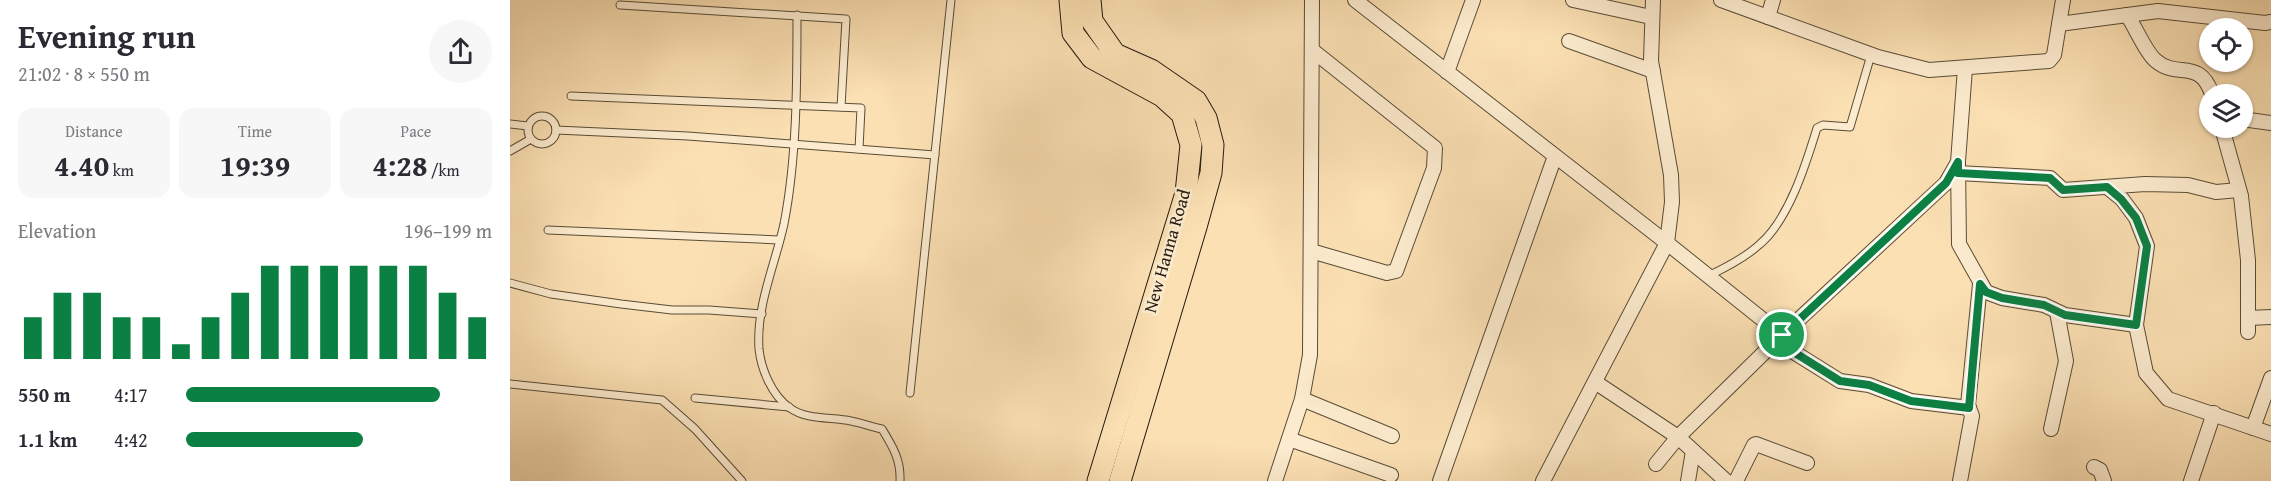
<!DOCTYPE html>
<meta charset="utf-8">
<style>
:root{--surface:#fff;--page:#f7f7f7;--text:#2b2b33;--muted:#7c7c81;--accent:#0b8043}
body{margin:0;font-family:"Gentium Book Plus",serif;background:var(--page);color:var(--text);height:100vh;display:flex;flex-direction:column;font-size:22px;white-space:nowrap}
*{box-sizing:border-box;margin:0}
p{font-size:20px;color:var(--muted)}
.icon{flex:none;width:33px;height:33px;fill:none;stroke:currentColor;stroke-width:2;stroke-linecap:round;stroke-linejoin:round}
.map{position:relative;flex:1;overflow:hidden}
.details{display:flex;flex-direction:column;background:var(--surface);width:510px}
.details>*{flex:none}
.tools{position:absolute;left:1689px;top:18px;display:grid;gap:12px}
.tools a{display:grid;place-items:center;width:54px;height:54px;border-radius:50%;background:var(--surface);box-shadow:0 2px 4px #0004;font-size:30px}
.pin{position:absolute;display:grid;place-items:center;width:51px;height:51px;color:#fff;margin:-26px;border:3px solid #fff;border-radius:50%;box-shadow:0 2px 6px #0007}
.round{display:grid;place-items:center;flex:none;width:63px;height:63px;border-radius:32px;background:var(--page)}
.summary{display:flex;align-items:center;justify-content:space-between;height:102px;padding:0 18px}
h1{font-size:33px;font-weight:600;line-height:45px}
.metrics{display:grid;grid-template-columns:repeat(3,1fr);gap:9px;height:102px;padding:6px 18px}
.metrics div{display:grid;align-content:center;border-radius:15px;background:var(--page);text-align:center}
.metrics b{font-size:30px;font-weight:600}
.metrics small{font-size:16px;font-weight:400}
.metrics p{font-size:16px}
.chart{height:168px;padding:12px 18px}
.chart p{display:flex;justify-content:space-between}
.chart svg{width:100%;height:108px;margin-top:6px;stroke:var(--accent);stroke-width:6}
ul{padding:0 18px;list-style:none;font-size:20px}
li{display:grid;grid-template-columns:96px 72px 1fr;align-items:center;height:45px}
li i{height:15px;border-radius:8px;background:var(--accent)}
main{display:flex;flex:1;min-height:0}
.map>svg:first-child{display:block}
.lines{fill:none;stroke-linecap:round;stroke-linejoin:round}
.service-casing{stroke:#594c37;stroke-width:9}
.minor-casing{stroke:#594c37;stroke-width:16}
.primary-casing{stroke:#231a0e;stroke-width:23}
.service{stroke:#fcebce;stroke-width:7}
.minor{stroke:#fcebce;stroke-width:14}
.primary{stroke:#fbe0b3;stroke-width:21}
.route-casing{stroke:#fff;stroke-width:12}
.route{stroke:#0b8043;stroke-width:8}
.labels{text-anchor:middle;stroke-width:5;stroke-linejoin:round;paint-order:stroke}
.street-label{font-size:18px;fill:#231a0e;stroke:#fcebce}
</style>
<main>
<section class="details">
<div class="summary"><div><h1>Evening run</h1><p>21:02 · 8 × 550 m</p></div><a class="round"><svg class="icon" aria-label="share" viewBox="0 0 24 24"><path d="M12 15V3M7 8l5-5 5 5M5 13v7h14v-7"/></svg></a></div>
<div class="metrics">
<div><p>Distance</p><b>4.40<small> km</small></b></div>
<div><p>Time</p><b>19:39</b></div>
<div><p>Pace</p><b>4:28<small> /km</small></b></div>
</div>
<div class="chart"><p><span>Elevation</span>196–199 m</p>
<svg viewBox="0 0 160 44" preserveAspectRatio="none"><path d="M5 44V27M15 44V17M25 44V17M35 44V27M45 44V27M55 44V38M65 44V27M75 44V17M85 44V6M95 44V6M105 44V6M115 44V6M125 44V6M135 44V6M145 44V17M155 44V27"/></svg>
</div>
<ul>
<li><b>550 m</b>4:17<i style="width:83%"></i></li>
<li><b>1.1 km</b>4:42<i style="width:58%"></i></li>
</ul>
</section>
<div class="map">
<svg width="1761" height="481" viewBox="0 0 1761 481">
<rect width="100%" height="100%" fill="#fbe0b3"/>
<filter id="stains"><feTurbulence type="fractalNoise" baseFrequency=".00333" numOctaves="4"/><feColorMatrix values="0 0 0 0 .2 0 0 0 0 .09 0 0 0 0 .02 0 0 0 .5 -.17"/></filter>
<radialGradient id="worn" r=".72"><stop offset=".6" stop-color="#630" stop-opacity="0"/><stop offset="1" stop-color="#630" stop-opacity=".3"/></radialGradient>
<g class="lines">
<g class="service-casing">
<g id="service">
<path d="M110,5l226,14 -5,88"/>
<path d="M287,15c0,69 0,142 -13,209 -9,41 -28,82 -25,125 2,20 13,47 31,59 16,12 42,9 61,13 11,2 21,6 31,8 11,18 19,31 18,52"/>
<path d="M61,96l290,12 -2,41"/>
<circle cx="32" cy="130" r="14"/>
<path d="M0,124l18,2"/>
<path d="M46,130l132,6 247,19"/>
<path d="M0,151l21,-12"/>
<path d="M38,230l231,10"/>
<path d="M1198,276c17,-8 38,-19 52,-32 29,-25 46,-80 57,-116l6,-3 27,2 21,-72"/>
<path d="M0,283l41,11 70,10 51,6h37l53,4"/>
<path d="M0,384l152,16 33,29 47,52"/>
<path d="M400,393l41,-393"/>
<path d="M185,398l94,9"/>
</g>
</g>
<g class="minor-casing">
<g id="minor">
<path d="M845,0l312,243 -124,238"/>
<path d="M1063,0l78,17"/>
<path d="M1143,0l-2,61 20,114 1,27 -5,41 115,92"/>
<path d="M1211,0l157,57 51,13 120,-9 5,-6 9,-55"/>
<path d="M1617,15c9,13 18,36 28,45 22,20 44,-3 57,34"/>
<path d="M1258,17l5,-17"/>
<path d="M1549,24l99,-13 107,12 6,-1"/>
<path d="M1059,41l84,30"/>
<path d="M937,72l26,-72"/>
<path d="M1732,119l29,4"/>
<path d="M1712,128l19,68 7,64v72"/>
<path d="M1448,164l1,80 27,48 16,6 42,7 21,10 71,10"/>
<path d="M1448,173l92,5 13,12 82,-6 43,1 28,7 23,-2"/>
<path d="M1597,187l15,12 14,19 11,28 -11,79 10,48 22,26 103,35"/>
<path d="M801,251l76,22 9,-2 38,-103 1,-20 -123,-98"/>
<path d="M1738,318l23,-1"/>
<path d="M1266,341l64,40 29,4 42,16 58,7"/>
<path d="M1085,382l83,55 48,44"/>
<path d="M792,399l90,37"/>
<path d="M1743,428l18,-50"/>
<path d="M1541,429l15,-68 -9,-49"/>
<path d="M779,439l102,36"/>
<path d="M1146,464l22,-27 104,-102 164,-152 12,-21 7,-94"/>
<path d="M1584,467l6,3 4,11"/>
<path d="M765,481l27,-82 8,-44 2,-355"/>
<path d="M930,481l115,-325"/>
<path d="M1178,481l5,-30"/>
<path d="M1226,481l18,-36 2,-1 51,19"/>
<path d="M1450,481l12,-65 -4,-11 12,-121"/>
<path d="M1681,481l23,-68"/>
</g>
</g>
<g class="primary-casing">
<g id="primary">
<path d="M560,0l3,33 19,25 70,38 20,18 9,31 -5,48 -88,288"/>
<path d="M580,0l2,21 23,33 36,16 45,31 10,17 7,27 -2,28 -15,54 -76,254"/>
</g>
</g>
<use href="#service" class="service"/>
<use href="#minor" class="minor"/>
<use href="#primary" class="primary"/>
</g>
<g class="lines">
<g class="route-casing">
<path id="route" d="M1448,162v11l92,5 13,12 44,-3 14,12 15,19 11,28 -11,79 -71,-10 -21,-10 -42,-7 -16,-6 -6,-8 -11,124 -58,-7 -42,-16 -29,-4 -64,-40 170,-158z"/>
</g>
<use href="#route" class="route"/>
</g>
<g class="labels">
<g class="street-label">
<text transform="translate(657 251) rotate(-74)" y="6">New Hanna Road</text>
</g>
</g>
<rect width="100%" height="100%" filter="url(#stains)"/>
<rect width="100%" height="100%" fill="url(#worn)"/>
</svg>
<div class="tools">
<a><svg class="icon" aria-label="locate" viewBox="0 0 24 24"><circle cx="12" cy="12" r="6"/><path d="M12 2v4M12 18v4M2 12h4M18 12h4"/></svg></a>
<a><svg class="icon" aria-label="layers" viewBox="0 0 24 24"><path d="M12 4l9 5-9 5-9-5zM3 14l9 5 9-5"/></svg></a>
</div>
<div class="pin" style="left:1272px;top:335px;background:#1e9e55"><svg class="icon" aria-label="arrive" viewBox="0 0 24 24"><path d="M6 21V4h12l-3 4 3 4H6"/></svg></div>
</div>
</main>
